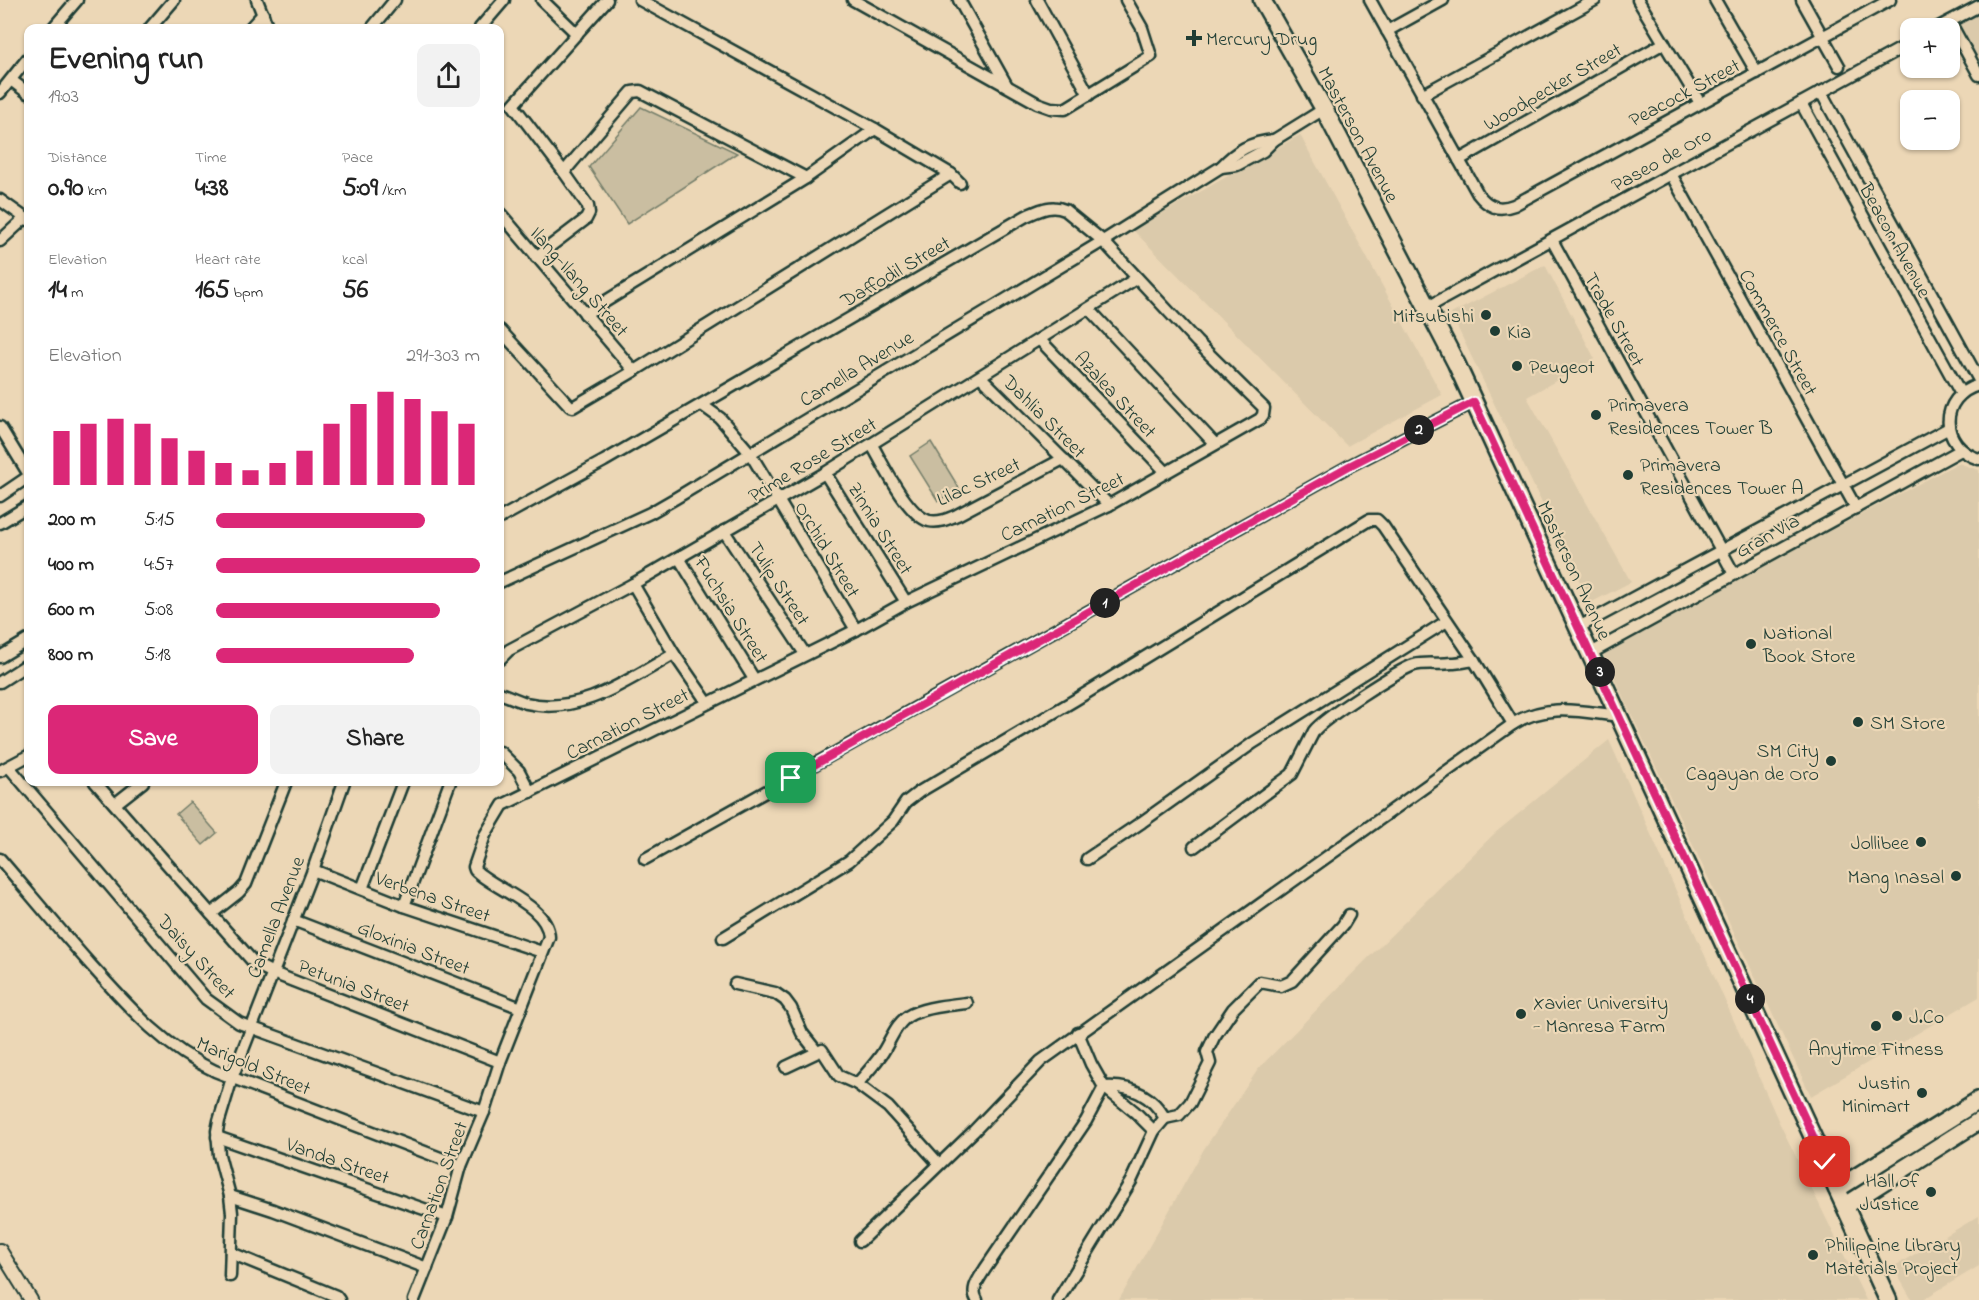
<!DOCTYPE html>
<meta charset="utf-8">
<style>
:root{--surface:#fff;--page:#f2f2f2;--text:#222;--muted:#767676;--accent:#db2777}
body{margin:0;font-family:"Indie Flower",sans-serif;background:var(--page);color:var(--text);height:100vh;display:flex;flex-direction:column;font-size:22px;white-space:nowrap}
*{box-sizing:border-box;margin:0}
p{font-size:20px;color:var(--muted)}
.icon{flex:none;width:33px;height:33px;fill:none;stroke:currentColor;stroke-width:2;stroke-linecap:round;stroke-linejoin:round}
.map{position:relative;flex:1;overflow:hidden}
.sheet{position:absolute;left:24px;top:24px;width:480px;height:762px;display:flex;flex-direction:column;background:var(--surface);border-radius:12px;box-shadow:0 2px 4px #0004}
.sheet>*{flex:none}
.tools{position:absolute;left:1900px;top:18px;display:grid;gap:12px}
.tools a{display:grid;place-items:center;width:60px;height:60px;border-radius:12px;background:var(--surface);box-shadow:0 2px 4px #0004;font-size:30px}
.pin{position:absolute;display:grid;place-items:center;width:51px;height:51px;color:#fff;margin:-26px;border-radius:12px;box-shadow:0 3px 9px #0006}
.km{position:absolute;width:30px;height:30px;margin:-15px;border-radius:50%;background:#222;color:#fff;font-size:16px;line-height:30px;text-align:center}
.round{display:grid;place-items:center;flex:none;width:63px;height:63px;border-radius:12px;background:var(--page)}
.overview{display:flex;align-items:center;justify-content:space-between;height:102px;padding:0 24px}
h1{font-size:33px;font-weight:700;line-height:45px}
.figures{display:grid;grid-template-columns:repeat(3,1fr);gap:9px;height:102px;padding:6px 24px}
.figures div{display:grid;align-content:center}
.figures b{font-size:26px;font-weight:700}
.figures small{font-size:16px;font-weight:400}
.figures p{font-size:16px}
.chart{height:168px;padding:12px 24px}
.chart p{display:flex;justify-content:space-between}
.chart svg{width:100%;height:108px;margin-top:6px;stroke:var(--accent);stroke-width:6}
.primary-button{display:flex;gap:12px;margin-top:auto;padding:12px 24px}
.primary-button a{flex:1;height:69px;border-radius:12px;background:var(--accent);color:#fff;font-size:24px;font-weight:700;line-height:69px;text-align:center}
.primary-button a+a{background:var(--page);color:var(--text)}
ul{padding:0 24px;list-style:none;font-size:20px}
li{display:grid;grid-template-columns:96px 72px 1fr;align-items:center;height:45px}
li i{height:15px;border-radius:8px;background:var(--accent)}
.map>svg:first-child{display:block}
.built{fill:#dbcaab}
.green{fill:#cabea1;stroke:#747e6a;stroke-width:1.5}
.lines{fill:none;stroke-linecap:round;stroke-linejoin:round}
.minor-casing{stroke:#1f3d34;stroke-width:15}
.tertiary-casing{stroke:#1f3d34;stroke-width:16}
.primary-casing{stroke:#1f3d34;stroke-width:21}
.minor{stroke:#ecd7b6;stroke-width:10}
.tertiary{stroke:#ecd7b6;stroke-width:12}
.primary{stroke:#ecd7b6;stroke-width:16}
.route-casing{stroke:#fff;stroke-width:12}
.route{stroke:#db2777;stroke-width:8}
.poi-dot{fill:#1f3d34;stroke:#ecd7b6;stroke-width:2}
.labels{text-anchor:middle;stroke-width:4.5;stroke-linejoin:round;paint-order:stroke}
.poi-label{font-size:20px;fill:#1f3d34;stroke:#ecd7b6;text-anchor:start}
.street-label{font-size:20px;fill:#1f3d34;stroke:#ecd7b6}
</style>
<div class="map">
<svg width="1979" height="1300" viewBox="0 0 1979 1300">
<rect width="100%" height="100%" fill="#ecd7b6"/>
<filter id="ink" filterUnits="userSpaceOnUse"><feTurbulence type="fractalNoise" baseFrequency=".0167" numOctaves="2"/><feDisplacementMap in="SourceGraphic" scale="12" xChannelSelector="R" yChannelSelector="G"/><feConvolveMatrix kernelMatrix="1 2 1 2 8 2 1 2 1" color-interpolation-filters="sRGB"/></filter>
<g filter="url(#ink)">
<g class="built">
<path d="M1979,13v49l-20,-37z"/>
<path d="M1300,135l142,260 -95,51 -214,-216z"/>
<path d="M1545,265l50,94 -68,38 104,185 -41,21 -139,-289z"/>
<path d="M1958,463l21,7v527l-168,99 -209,-444z"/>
<path d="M1609,740l169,380 88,180h-747l85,-151 55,-81 106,-107 130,-128z"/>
<path d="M1979,1216v50l-57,34h-10l-19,-33z"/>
</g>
<g class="green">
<path d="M641,107l96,46 -110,71 -38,-57z"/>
<path d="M931,442l28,46 -21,13 -28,-45z"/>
<path d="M190,802l27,31 -14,12 -27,-31z"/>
</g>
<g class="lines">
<g class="minor-casing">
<g id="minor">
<path d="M257,0l11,28"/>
<path d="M542,0l35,34"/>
<path d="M640,0l235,129 76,45 9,9"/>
<path d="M853,0l184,103 14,5 14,1 86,-53 -9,-28 -16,-28"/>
<path d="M959,0l48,86"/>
<path d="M1037,0l52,95"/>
<path d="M1370,0l108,194c10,13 20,17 36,11l376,-205"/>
<path d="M1638,0l62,103"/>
<path d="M1715,0l42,73"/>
<path d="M1802,0l37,66"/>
<path d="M1950,22l29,53"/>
<path d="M53,28l24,-28"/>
<path d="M150,28l24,-28"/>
<path d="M250,28l13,-14"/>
<path d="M372,28l23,-28"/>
<path d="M480,28l24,-28"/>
<path d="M1937,28l42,-22"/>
<path d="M1387,31l56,-31"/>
<path d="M11,80l17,13"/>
<path d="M1821,92l158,288"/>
<path d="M0,93l28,-35"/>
<path d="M1422,95l173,-95"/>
<path d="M1801,103l160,291"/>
<path d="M1459,160l205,-117"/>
<path d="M1221,167l16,-2 26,-14 11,-11 50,-31"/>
<path d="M564,172l68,-80 8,-1 166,87"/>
<path d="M1671,174l185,334"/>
<path d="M0,200l28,20"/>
<path d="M500,213l134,158"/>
<path d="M1552,240l182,334"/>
<path d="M0,241l25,-23"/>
<path d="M536,257l50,-38 3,-6 -1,-7 -24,-34 -51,-67 94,-105"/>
<path d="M1428,307l483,-264"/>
<path d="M1089,309l126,135"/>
<path d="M585,314l221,-136 69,-49"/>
<path d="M500,330l70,76 3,1 61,-36 317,-197"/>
<path d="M1040,340l126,132"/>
<path d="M981,377l128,128"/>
<path d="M1979,385c-41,11 -40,62 0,74"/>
<path d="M702,405l18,13 30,35 106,177"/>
<path d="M0,427l28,46"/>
<path d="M872,445c11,19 35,70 57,76 10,2 19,-2 28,-6l106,-56"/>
<path d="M825,473l81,129"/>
<path d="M0,496l28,-19"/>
<path d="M0,523l28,-17"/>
<path d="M724,531l81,123"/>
<path d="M679,558l75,121"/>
<path d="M500,582l150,-69 26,-15 427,-257 118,-74c15,-16 30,-25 53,-27"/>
<path d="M633,584l41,70 33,48"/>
<path d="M1579,627l370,-199"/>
<path d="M1591,653l370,-203"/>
<path d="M0,657l28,-17"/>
<path d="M500,659l9,-9 124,-66 192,-111 312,-195"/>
<path d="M0,682l28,-18"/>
<path d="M500,693c8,3 17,7 26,10 55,13 103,-24 148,-49"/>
<path d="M500,752l19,19 11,21"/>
<path d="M9,767l197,232 33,24 245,89"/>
<path d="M0,771l28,-15"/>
<path d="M95,782l160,182 18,9 227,89"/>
<path d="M115,804l28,-22"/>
<path d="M1194,847l98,-73 22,-43c10,-13 84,-61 100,-66 12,-3 26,0 37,-2 8,0 16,-2 23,-3"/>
<path d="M0,859c30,35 59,70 90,105 37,41 73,83 125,107l246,95"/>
<path d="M645,859l704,-393 125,-64"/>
<path d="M1087,859l55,-37 111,-79 194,-122"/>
<path d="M313,870l91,36 138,46"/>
<path d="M362,889l41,-107"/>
<path d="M404,906l46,-124"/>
<path d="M211,914l28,-22 7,-8 40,-102"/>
<path d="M293,920l228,88"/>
<path d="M723,938l126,-77 44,-40 13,-19 13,-10 156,-92 294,-180h8l6,6 91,134 39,64"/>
<path d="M735,984l40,9 10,7 6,8 11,25 15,19"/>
<path d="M786,1067l36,-17 17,26 18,8 31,23 51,57"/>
<path d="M857,1084c8,-9 17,-19 24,-29 10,-14 14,-33 31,-41 16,-7 37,-9 55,-11"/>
<path d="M1104,1087l31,25 19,19"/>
<path d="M1165,1118l14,-3 11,-12 20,-40 -3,-11 7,-15 19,-28 27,-27 21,4 11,-5 51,-56 6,-10"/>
<path d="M217,1137l230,80"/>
<path d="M230,1196l43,14 154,58"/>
<path d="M860,1241l113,-109 68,-71 472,-337c34,-22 70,-12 107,-8"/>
<path d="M231,1253l105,43 3,4"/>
<path d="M230,1276l2,-63 -2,-17 -11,-41 -2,-24 2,-10 13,-43 81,-208 31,-88"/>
<path d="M414,1300l33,-83 14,-51 23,-54 16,-50 49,-125c-1,-32 -56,-48 -74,-67l-1,-3 11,-32 18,-30 353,-175 50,-28 203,-97 151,-86 3,-4 1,-7 -67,-66 -94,-101 -38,-31c-14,-6 -25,0 -39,6l-422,245 -104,57"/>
<path d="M977,1300c-7,-11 2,-21 8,-31l101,-148 18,-34 -13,-23 -13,-31"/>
<path d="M1058,1300l73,-119 23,-50 11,-13c-14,-23 -33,-33 -61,-31"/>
</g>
</g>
<g class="tertiary-casing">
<path id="tertiary" d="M0,1250l31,50"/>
</g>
<g class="primary-casing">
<g id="primary">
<path d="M1262,0l62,109 132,254 432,937"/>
<path d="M1837,1189l142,-89"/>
<path d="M1845,1206l134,-85"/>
</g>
</g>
<use href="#minor" class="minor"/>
<use href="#tertiary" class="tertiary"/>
<use href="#primary" class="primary"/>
</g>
</g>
<g class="lines" filter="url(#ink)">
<g class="route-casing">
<path id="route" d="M791,778l558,-312 125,-64 351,760"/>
</g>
<use href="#route" class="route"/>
</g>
<g class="poi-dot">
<path d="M1191 29h6v6h6v6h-6v6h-6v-6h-6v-6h6z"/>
<circle cx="1486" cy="315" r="6"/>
<circle cx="1495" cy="331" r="6"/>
<circle cx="1517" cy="366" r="6"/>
<circle cx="1596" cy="415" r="6"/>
<circle cx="1628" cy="475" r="6"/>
<circle cx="1751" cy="644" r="6"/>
<circle cx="1858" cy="722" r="6"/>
<circle cx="1831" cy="761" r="6"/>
<circle cx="1921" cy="842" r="6"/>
<circle cx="1956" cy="876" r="6"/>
<circle cx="1521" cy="1014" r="6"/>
<circle cx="1897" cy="1016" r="6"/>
<circle cx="1876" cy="1026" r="6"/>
<circle cx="1922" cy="1093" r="6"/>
<circle cx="1931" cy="1192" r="6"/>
<circle cx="1813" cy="1255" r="6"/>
</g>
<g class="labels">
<g class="poi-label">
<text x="1206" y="45">Mercury Drug</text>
<text x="1474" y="322" text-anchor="end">Mitsubishi</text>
<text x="1507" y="338">Kia</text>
<text x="1529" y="373">Peugeot</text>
<text x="1608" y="411">Primavera<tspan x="1608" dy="23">Residences Tower B</tspan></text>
<text x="1640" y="471">Primavera<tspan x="1640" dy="23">Residences Tower A</tspan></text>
<text x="1763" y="639">National<tspan x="1763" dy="23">Book Store</tspan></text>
<text x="1870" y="729">SM Store</text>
<text x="1819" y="757" text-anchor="end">SM City<tspan x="1819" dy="23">Cagayan de Oro</tspan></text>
<text x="1909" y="849" text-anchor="end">Jollibee</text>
<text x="1944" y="883" text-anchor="end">Mang Inasal</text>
<text x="1533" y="1009">Xavier University<tspan x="1533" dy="23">- Manresa Farm</tspan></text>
<text x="1909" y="1023">J.Co</text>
<text x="1876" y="1055" text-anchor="middle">Anytime Fitness</text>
<text x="1910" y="1089" text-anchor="end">Justin<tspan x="1910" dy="23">Minimart</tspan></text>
<text x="1919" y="1187" text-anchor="end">Hall of<tspan x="1919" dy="23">Justice</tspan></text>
<text x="1825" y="1251">Philippine Library<tspan x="1825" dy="23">Materials Project</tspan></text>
</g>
<g class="street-label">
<text transform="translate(1552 86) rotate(-30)" y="7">Woodpecker Street</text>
<text transform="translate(1684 92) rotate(-28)" y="7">Peacock Street</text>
<text transform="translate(1359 134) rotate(62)" y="7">Masterson Avenue</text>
<text transform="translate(1661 159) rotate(-29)" y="7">Paseo de Oro</text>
<text transform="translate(1896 240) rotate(61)" y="7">Beacon Avenue</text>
<text transform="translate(895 271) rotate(-30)" y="7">Daffodil Street</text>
<text transform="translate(580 281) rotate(49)" y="7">Ilang-Ilang Street</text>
<text transform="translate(1615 319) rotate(61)" y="7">Trade Street</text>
<text transform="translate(1779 332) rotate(61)" y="7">Commerce Street</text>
<text transform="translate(856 368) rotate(-31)" y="7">Camella Avenue</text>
<text transform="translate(1116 394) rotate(47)" y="7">Azalea Street</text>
<text transform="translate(1045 416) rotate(45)" y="7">Dahlia Street</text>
<text transform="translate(812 459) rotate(-31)" y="7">Prime Rose Street</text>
<text transform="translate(978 481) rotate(-25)" y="7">Lilac Street</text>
<text transform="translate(1062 506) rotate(-26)" y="7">Carnation Street</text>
<text transform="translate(881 528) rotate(58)" y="7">Zinnia Street</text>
<text transform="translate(1767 535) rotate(-29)" y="7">Gran Via</text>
<text transform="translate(828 549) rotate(59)" y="7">Orchid Street</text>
<text transform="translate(1575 570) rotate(65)" y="7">Masterson Avenue</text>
<text transform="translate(780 583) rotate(57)" y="7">Tulip Street</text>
<text transform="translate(732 609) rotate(58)" y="7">Fuchsia Street</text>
<text transform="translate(627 723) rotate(-27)" y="7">Carnation Street</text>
<text transform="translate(433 896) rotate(19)" y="7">Verbena Street</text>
<text transform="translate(275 917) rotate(-69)" y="7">Camella Avenue</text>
<text transform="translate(414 947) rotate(21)" y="7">Gloxinia Street</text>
<text transform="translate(197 956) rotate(48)" y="7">Daisy Street</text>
<text transform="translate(354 985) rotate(21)" y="7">Petunia Street</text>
<text transform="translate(254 1065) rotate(23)" y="7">Marigold Street</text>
<text transform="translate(338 1160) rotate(19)" y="7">Vanda Street</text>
<text transform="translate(438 1185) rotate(-70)" y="7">Carnation Street</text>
</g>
</g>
</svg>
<div class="tools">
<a>+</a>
<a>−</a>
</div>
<div class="pin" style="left:791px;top:778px;background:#1e9e55"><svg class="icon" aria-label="arrive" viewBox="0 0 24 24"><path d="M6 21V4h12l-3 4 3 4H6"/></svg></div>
<div class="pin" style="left:1825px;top:1162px;background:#d93025"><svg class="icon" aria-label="check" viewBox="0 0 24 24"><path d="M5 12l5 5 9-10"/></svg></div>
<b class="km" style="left:1105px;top:603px">1</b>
<b class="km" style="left:1419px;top:430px">2</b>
<b class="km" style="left:1600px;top:672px">3</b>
<b class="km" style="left:1750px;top:999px">4</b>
<section class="sheet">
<div class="overview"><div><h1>Evening run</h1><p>19:03</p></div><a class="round"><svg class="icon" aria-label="share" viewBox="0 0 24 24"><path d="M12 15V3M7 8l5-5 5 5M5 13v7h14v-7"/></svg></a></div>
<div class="figures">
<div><p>Distance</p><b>0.90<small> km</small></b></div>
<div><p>Time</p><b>4:38</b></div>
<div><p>Pace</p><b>5:09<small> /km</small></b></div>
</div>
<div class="figures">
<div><p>Elevation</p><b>14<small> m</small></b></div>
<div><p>Heart rate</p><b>165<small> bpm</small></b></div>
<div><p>kcal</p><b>56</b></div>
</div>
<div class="chart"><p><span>Elevation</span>291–303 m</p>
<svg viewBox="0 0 160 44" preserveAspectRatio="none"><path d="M5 44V22M15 44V19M25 44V17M35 44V19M45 44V25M55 44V30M65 44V35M75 44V38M85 44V35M95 44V30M105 44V19M115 44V11M125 44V6M135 44V9M145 44V14M155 44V19"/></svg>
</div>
<ul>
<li><b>200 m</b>5:15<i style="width:79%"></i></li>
<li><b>400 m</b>4:57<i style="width:100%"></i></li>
<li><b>600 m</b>5:08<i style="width:85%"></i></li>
<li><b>800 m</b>5:18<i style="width:75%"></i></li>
</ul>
<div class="primary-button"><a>Save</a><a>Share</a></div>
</section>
</div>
